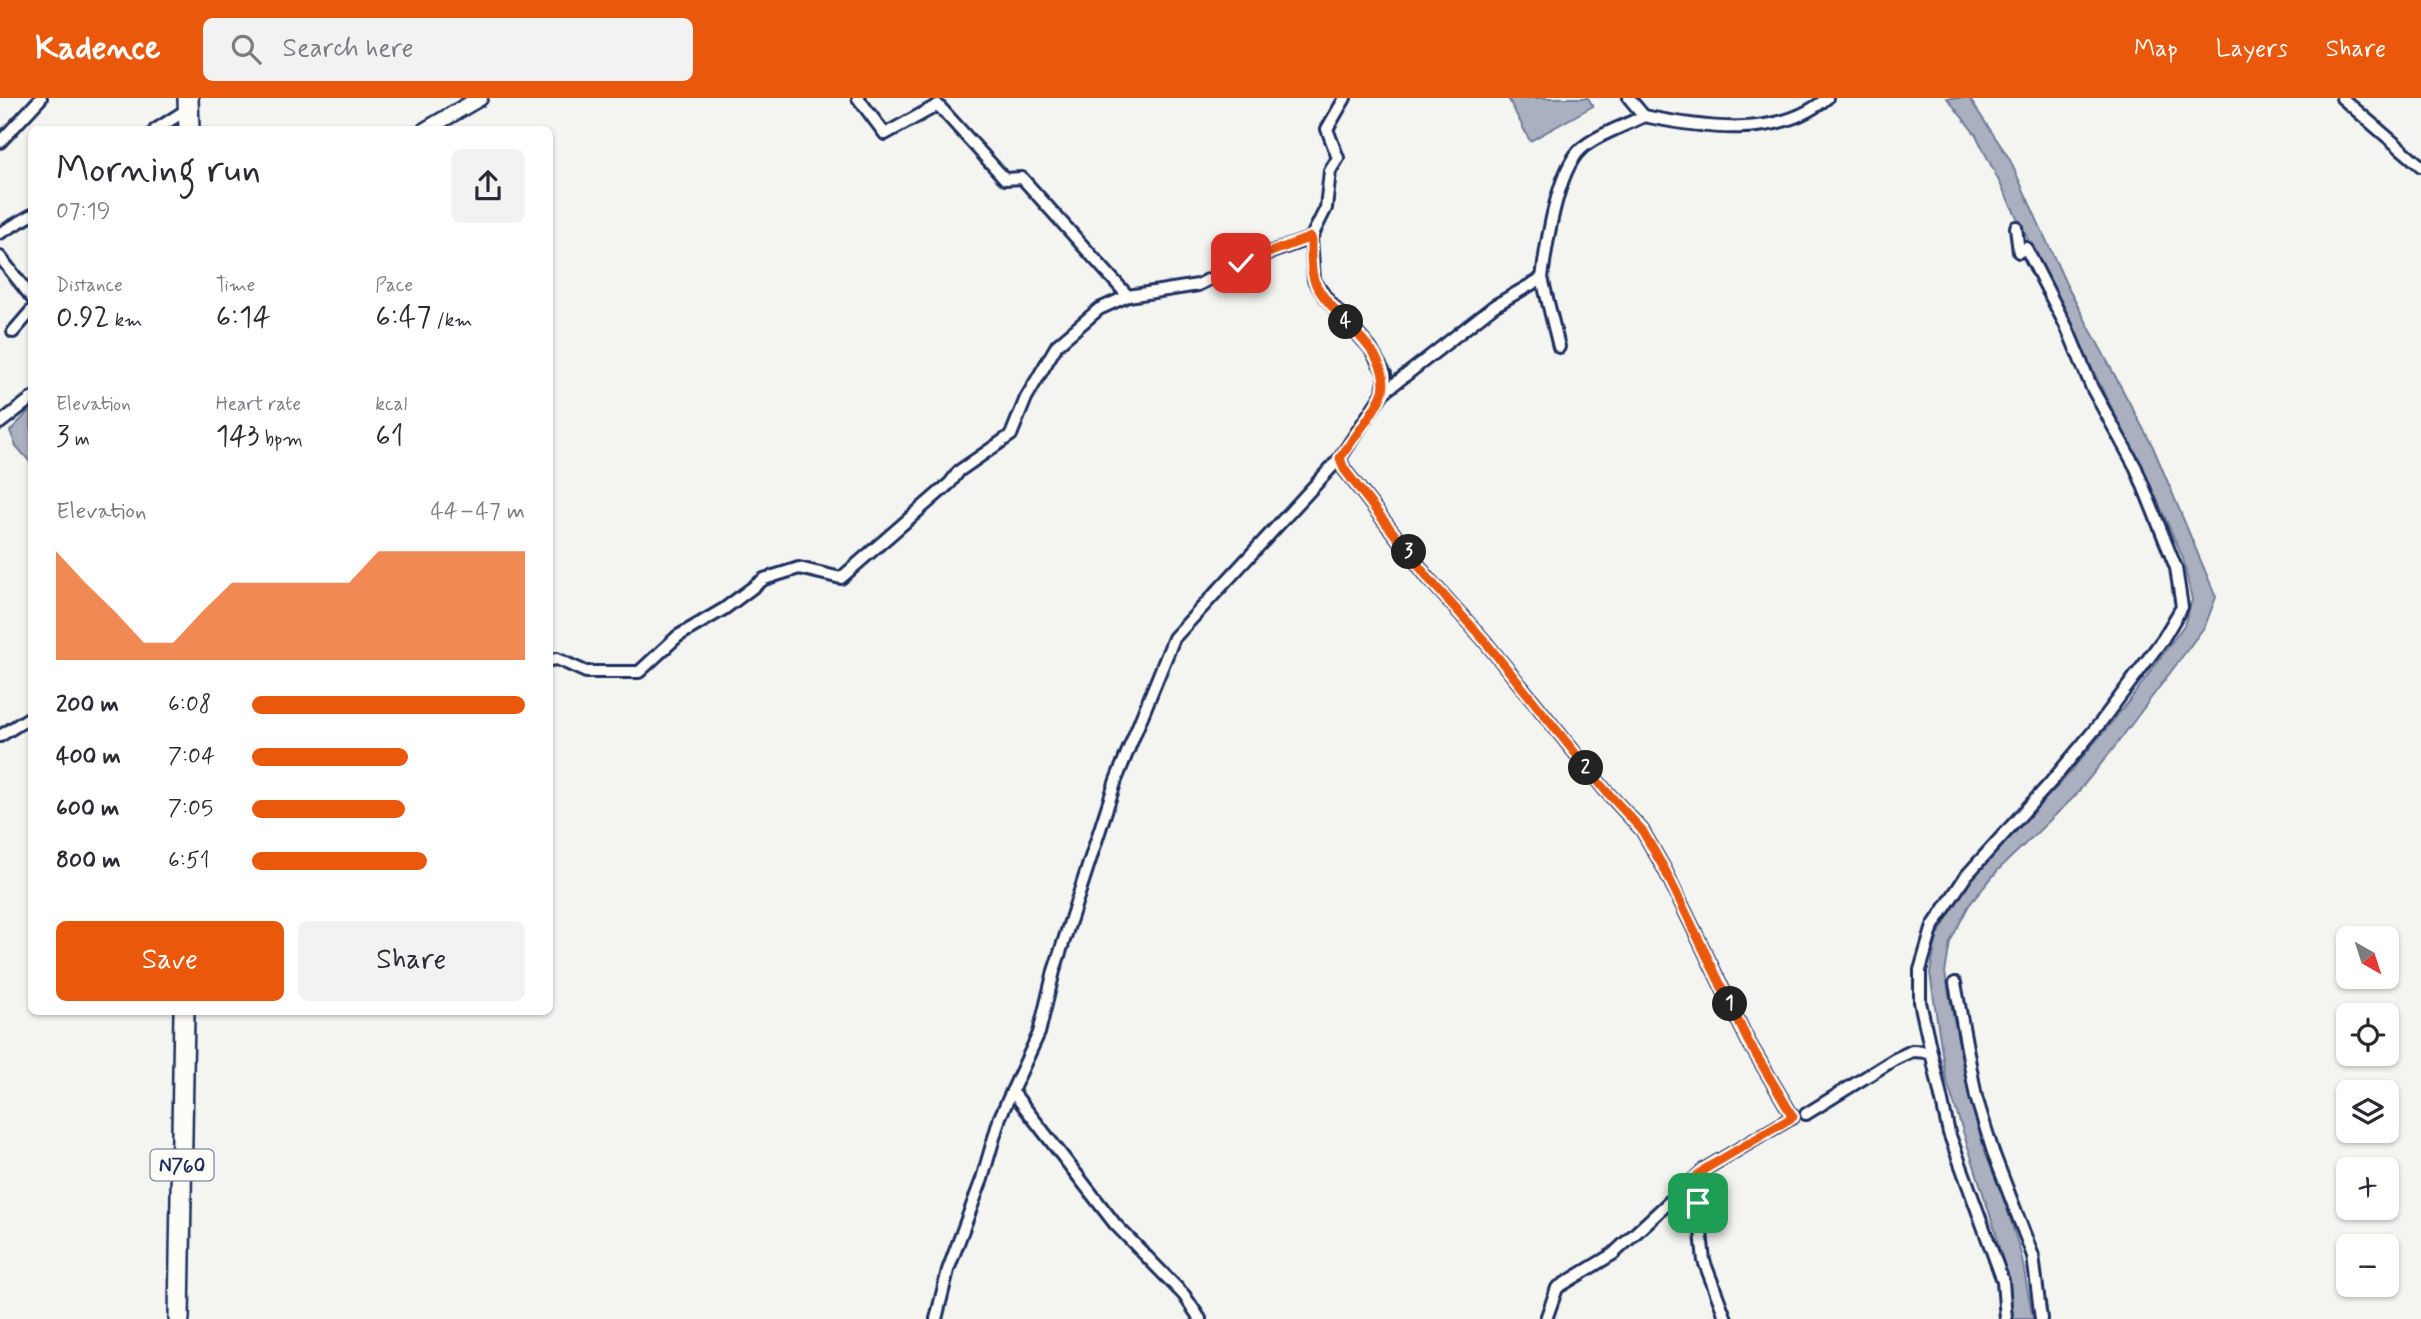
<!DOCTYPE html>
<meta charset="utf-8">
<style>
:root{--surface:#fff;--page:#f2f2f3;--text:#2b2b33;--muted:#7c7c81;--accent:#ea580c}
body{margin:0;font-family:Mynerve,sans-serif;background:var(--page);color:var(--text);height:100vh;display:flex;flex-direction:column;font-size:26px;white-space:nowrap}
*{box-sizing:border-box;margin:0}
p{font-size:23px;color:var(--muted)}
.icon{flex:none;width:38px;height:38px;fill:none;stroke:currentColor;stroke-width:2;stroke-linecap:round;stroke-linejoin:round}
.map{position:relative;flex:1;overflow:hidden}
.details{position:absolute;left:28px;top:28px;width:525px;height:889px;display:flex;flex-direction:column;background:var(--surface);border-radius:10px;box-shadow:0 2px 5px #0004}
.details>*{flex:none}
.needle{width:46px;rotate:141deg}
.fabs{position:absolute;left:2336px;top:828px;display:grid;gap:14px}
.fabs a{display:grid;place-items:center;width:63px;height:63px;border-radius:10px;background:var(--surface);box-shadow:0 2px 5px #0004;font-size:35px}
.pin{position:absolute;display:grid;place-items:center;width:60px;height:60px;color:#fff;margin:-30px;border-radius:14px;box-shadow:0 4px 10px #0006}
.km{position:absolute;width:35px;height:35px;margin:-18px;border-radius:50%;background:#222;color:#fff;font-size:19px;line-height:35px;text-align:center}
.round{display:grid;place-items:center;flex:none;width:74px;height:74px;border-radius:10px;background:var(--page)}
.summary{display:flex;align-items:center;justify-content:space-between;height:119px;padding:0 28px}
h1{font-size:38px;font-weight:600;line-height:52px}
.stats{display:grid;grid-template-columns:repeat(3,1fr);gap:10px;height:119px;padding:7px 28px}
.stats div{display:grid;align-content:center}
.stats b{font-size:30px;font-weight:600}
.stats small{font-size:19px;font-weight:400}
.stats p{font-size:19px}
.chart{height:196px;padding:14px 28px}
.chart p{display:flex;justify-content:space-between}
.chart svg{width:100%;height:126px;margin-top:7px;fill:var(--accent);opacity:.7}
.action{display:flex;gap:14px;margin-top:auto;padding:14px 28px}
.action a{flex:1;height:80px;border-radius:10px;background:var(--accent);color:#fff;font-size:28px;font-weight:600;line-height:80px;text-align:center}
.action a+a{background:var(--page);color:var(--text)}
ul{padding:0 28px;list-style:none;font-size:23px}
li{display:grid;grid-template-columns:112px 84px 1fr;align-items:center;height:52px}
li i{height:18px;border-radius:9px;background:var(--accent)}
header{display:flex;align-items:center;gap:42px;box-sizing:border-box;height:98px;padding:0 35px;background:var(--accent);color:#fff}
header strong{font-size:33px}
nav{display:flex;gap:38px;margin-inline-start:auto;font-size:24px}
.search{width:490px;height:63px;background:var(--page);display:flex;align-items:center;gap:18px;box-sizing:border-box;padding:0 24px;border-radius:10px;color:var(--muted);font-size:26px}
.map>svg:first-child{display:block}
.water{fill:#aab0bf;stroke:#717c98;stroke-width:2}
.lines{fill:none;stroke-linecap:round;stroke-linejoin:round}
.street-casing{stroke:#1b2f5e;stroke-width:16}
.secondary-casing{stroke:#1b2f5e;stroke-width:19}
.highway-casing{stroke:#1b2f5e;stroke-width:24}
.street{stroke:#fdfcf7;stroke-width:10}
.secondary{stroke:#fdfcf7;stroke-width:14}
.highway{stroke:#fdfcf7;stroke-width:19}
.route-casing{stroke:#fff;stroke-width:14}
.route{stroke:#ea580c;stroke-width:9}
.labels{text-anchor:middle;stroke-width:7;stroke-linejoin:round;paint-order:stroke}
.shield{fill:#fdfcf7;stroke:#5f6c8c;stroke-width:2}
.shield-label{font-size:19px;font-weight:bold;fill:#1b2f5e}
</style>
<header>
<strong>Kadence</strong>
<div class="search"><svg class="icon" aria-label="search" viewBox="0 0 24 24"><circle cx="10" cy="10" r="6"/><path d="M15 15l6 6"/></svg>Search here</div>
<nav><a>Map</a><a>Layers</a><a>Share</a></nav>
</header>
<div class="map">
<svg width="2421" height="1221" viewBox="0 0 2421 1221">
<rect width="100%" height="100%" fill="#f4f4f1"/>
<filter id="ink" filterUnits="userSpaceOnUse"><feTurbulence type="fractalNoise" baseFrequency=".0143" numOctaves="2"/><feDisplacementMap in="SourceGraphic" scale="14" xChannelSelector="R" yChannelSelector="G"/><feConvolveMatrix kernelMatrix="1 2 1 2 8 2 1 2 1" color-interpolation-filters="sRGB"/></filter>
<g filter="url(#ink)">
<g class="water">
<path d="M1508,0h80l5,8 -63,35z"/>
<path d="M1947,0h22l40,60 57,126 87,163 63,150 -11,29 -92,123 -39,48 -76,73 -29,35 -19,37 -5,31 19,97 57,184 12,65h-19l-18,-86 -50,-154 -16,-106 7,-36 26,-48 46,-54 51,-51 67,-80 57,-79 8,-25 -9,-42 -28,-63 -179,-360z"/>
<path d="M31,311v54l-15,-17 -6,-15z"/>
</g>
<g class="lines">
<g class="street-casing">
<g id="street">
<path d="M858,0l27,36 53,-29 67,74 17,-1 106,118"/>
<path d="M2342,0l79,68"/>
<path d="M1644,18c58,12 134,24 183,-18"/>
<path d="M155,32l33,-21"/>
<path d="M0,44l41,-44"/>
<path d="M0,135l32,-18"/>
<path d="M0,159l32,41"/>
<path d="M1542,180l17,69"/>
<path d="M13,234l19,-22"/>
<path d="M1383,295l111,-87 48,-28c4,-32 15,-107 39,-129 15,-14 44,-23 63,-33l-15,-18"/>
<path d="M0,325l32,-25"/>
<path d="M1340,360l4,11 85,110 54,60 122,151 37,40 23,40 83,171 45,76 -88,52 -92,85 -56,34 -11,31"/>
<path d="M550,562l7,-1 29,13h53l39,-36 46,-27 40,-30 35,-11 42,10 109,-95 9,-12 52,-36 15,-37 31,-53 42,-36 29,-13 70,-11 43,-22 70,-25"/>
<path d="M0,638l32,-20"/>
<path d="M1955,885l21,114 17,55 40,104 8,63"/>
<path d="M1012,993l103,133 69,71 16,24"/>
<path d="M1806,1016l89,-55 17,-8 17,1"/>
<path d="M1685,1088l13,17 6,58 22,58"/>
<path d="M936,1221l12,-49 34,-91 18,-62 39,-84 15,-62 62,-191 58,-142 166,-180 43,-65 2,-19 -15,-26 -44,-50 -12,-18 -3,-42 15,-30 4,-37 8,-13 -11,-29 18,-31"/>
<path d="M2006,1221l-3,-38 -54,-148 -29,-131v-32l13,-44 33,-50 85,-94 50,-60 62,-83 19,-32 -6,-39 -40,-100 -44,-80 -25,-60 -41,-80 -7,4 -3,-25"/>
</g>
</g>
<g class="secondary-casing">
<path id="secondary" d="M425,32l55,-32"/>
</g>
<g class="highway-casing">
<g id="highway">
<path d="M188,0l1,32"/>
<path d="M179,1221l5,-307"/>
</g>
</g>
<use href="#street" class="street"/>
<use href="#secondary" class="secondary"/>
<use href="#highway" class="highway"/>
</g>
</g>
<g class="lines" filter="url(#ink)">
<g class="route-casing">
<path id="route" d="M1241,165l70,-26c0,13 -1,31 3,43 14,36 78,69 69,111 -5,18 -32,50 -43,67l4,11 85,110 54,60 122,151 37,40 23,40 83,171 45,76 -88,52 -20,17 13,17"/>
</g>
<use href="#route" class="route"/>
</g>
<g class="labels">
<rect class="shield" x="150.5" y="1051.5" width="63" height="31" rx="5"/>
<g class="shield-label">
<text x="182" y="1074">N760</text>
</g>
</g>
</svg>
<div class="fabs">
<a><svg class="needle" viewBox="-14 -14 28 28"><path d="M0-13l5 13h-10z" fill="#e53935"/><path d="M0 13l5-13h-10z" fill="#7c7c81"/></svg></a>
<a><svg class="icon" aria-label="locate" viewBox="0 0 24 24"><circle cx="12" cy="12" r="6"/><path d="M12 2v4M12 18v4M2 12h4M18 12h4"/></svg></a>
<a><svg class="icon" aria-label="layers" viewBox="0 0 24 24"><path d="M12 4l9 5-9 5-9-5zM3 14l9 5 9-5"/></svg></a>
<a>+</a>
<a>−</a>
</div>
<div class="pin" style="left:1698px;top:1105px;background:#1e9e55"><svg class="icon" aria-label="arrive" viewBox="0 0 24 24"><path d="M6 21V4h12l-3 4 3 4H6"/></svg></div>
<div class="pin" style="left:1241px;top:165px;background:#d93025"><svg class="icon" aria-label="check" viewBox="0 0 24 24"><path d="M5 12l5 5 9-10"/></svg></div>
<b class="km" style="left:1730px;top:906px">1</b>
<b class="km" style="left:1586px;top:670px">2</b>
<b class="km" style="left:1409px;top:454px">3</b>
<b class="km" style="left:1346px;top:224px">4</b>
<section class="details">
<div class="summary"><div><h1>Morning run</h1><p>07:19</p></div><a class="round"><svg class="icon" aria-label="share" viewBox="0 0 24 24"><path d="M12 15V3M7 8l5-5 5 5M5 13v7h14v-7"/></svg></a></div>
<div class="stats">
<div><p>Distance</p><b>0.92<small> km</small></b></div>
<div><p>Time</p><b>6:14</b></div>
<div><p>Pace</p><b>6:47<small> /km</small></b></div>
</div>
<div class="stats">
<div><p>Elevation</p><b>3<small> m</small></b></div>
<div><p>Heart rate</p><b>143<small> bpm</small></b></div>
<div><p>kcal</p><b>61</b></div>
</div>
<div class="chart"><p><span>Elevation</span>44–47 m</p>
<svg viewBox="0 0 160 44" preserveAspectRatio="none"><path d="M0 44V6L10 17L20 27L30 38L40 38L50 27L60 17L70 17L80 17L90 17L100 17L110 6L120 6L130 6L140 6L150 6L160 6V44z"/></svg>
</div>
<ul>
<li><b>200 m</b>6:08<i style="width:100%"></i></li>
<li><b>400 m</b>7:04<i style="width:57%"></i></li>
<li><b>600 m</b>7:05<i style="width:56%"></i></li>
<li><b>800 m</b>6:51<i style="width:64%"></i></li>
</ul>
<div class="action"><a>Save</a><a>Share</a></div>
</section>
</div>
